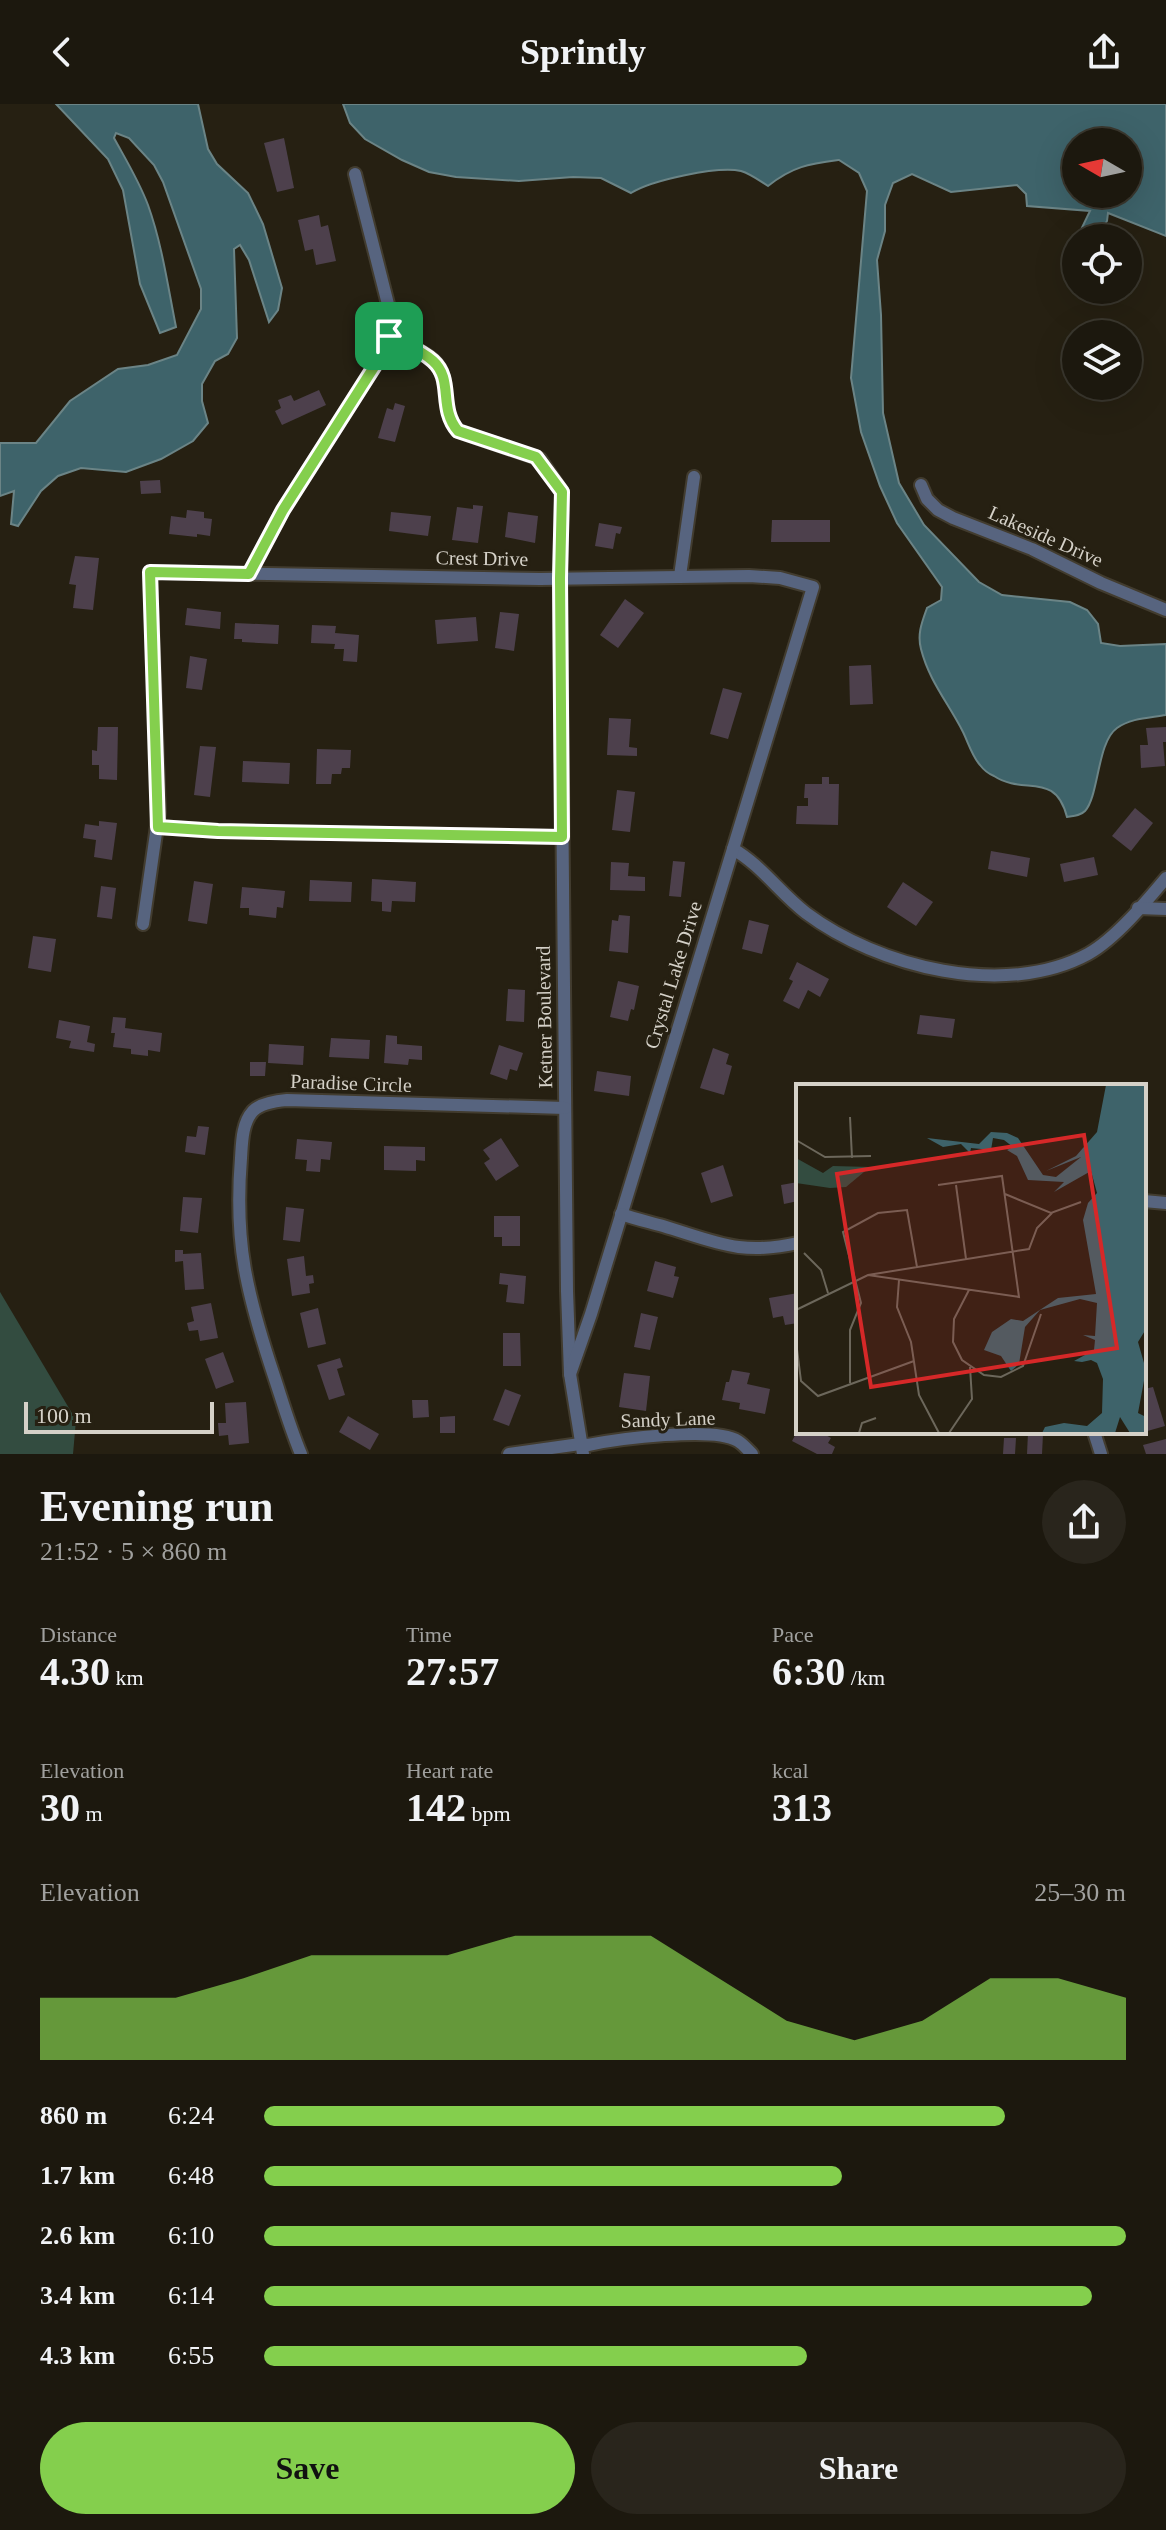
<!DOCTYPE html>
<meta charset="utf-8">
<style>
:root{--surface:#1c180e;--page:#29251c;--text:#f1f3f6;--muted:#a0a09e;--line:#3a372e;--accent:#84cf4d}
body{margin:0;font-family:"Times New Roman",serif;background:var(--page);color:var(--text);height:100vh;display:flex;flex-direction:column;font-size:30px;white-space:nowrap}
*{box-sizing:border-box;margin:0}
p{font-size:26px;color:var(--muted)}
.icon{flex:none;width:44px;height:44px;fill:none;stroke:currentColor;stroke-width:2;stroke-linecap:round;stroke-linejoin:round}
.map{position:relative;height:1350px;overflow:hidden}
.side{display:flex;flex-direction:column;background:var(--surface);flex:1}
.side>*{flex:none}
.needle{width:52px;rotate:279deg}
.buttons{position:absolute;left:1062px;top:24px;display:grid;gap:16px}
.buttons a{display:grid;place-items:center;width:80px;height:80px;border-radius:50%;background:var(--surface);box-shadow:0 8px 32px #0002,0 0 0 2px var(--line);font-size:40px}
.scale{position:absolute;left:24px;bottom:20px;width:190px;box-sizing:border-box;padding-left:8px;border:4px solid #d5d1c8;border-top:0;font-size:22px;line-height:28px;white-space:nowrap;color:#d5d1c8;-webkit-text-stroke:6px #262012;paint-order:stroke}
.pin{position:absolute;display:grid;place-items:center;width:68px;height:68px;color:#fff;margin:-34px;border-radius:16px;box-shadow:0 4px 12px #0006}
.round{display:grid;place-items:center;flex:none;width:84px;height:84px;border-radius:42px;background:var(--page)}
.overview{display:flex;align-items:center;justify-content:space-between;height:136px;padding:0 40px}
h1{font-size:44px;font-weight:700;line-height:60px}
.metrics{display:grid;grid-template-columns:repeat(3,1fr);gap:12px;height:136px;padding:8px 40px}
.metrics div{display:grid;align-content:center}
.metrics b{font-size:40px;font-weight:700}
.metrics small{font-size:22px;font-weight:400}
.metrics p{font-size:22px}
.chart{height:224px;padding:16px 40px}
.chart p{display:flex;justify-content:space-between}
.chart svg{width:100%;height:144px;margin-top:8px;fill:var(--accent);opacity:.7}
.primary-button{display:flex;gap:16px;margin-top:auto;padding:16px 40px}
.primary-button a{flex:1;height:92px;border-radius:48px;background:var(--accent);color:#111;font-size:32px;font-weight:700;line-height:92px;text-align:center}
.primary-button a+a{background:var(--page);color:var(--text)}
ul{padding:0 40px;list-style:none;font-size:26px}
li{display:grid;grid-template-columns:128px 96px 1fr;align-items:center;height:60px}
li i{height:20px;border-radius:10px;background:var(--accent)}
header{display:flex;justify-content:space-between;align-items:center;height:104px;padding:0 40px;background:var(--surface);font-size:36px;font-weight:700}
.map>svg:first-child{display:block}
.green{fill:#334c40}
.water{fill:#3e636a;stroke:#6b8486;stroke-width:2;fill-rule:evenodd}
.building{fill:#4d404c}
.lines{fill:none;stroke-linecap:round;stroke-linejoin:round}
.minor-casing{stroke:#423c2f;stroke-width:16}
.minor{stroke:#57647f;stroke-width:12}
.route-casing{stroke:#fff;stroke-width:16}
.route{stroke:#84cf4d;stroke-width:10}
.labels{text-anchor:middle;stroke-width:6;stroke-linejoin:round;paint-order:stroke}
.street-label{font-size:20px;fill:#d5d1c8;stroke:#262012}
.inset-road{fill:none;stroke:#6c675b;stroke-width:2}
.view{fill:#d62828;fill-opacity:0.15;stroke:#d62828;stroke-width:4}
.inset-edge{fill:none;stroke:#d5d1c8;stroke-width:4}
</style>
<header><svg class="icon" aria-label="back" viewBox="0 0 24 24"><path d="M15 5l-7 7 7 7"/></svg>Sprintly<svg class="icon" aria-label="share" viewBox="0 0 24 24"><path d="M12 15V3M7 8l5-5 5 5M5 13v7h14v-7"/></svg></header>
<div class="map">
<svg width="1166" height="1350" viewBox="0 0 1166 1350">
<rect width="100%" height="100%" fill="#262012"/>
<path class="green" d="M0,1188l76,128 -3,34h-73z"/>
<g class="water">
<path d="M56,0h142l10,45 9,15 31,29 15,31 19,64 -4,22 -9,12 -20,-62 -9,-15 -6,4 3,89 -9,16 -13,7 -13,23v17l6,22 -15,18 -32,18 -35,13 -45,-4 -23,8 -17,15 -23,35 -7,-2 3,-33 -14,5v-53h36l34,-42 48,-32 30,-4 29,-10 24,-46v-20l-38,-107 -9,-17 -25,-27 -13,-5 -2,5c12,22 25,43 34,67 14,39 20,82 28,122l-16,6 -20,-49 -17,-94 -15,-31z"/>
<path d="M343,0h823v132l-58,-23 -1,8 -11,17h-19l13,-27 -63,-5 -1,-12 -9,-9 -66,7 -39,-18 -19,9 -8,22v26l-8,29 4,55 2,98 16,70 25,42 55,57 23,13 68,7 17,8 11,14 3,19 19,3 46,-2v71c-17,3 -35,3 -49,13 -20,14 -18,68 -32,83 -5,5 -11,5 -18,6 -12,-47 -43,-21 -73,-41 -5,-2 -11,-7 -14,-11 -8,-9 -12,-23 -17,-33 -14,-28 -34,-51 -42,-83 -4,-15 1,-27 6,-41l14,-8 1,-13 -45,-64 -17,-37 -19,-54 -10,-54 16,-187 -8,-18 -20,-13c-30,4 -46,6 -71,26 -8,-5 -17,-12 -27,-15 -24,-5 -89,9 -110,22l-30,-15 -28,-1 -54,4 -63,-4 -27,-5 -27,-12 -37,-21 -15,-16zM1128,38v52h-52v-52z"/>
</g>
<g class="building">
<path d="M284,34l10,50 -17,4 -13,-49z"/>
<path d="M319,111l2,12 7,-2 8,36 -20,4 -3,-16 -8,2 -7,-31z"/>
<path d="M319,286l7,15 -44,20 -7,-14 6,-3 -3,-8 13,-5 3,6z"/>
<path d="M395,299l10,3 -10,36 -17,-4 9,-30 6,2z"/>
<path d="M160,376l1,13 -20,1 -1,-13z"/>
<path d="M473,401l10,1 -5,37 -26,-3 5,-33 16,2z"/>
<path d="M187,406l17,2v6l8,1 -2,17 -13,-2v3l-28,-3 2,-18 15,2z"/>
<path d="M391,408l40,4 -3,20 -39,-5z"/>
<path d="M508,408l30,4 -3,27 -30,-6z"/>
<path d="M772,416h58v22h-59z"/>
<path d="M599,419l23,4 -2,7 -4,-1 -3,16 -18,-3z"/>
<path d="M75,452l24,2 -6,52 -20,-2 3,-23 -7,-1z"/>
<path d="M625,495l19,14 -26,35 -18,-13z"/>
<path d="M187,504l34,4 -1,17 -35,-4z"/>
<path d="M500,508l19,2 -5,37 -19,-3z"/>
<path d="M476,513l2,24 -41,3 -2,-24z"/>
<path d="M235,519l44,2 -1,19 -36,-2v-3h-8z"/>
<path d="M312,521l24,1 -1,7 24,2 -2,27 -14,-1 1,-12h-10l1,-5 -24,-1z"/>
<path d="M190,552l17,3 -5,31 -16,-2z"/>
<path d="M871,561l2,39 -23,1 -1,-39z"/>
<path d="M723,584l19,5 -14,46 -18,-5z"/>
<path d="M609,614l22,1 -2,28 8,1v8l-30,-1z"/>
<path d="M98,623h20l-1,53 -18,-1v-14h-7v-15l5,1z"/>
<path d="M1166,623v15h-3l2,24 -24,2 -1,-23h8l-2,-17z"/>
<path d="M200,642l16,1 -6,50 -16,-2z"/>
<path d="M317,645l34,1 -1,18h-8l-1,6h-9l-1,10h-15z"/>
<path d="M243,657l47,2 -1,21 -47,-2z"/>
<path d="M822,673h7v7h10l-1,41 -42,-1 1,-18h11v-8h-4l1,-14h17z"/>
<path d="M617,686l18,2 -5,40 -18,-2z"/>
<path d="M1135,704l18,15 -22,28 -19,-15z"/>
<path d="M99,717l18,2 -5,37 -18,-3 2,-17 -13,-2 2,-14 14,2z"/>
<path d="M991,747l39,7 -3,19 -39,-8z"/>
<path d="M1094,753l4,18 -34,7 -4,-18z"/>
<path d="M673,757l12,1 -4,35 -12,-1z"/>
<path d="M611,758l18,1 -1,13 17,1v14l-35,-1z"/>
<path d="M372,775l44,3 -1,20 -23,-1 -1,11 -9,-1v-9l-11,-1z"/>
<path d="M310,776l42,2 -1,20 -42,-1z"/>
<path d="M194,777l19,3 -6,40 -19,-3z"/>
<path d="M903,778l30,20 -17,24 -29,-19z"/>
<path d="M101,782l15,2 -4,31 -15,-2z"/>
<path d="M242,783l43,4 -2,17 -6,-1 -1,11 -27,-3v-7h-9z"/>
<path d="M619,811l11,1 -2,37 -19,-2 3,-31 6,1z"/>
<path d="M749,816l20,5 -7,29 -20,-5z"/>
<path d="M33,832l23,3 -5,33 -23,-4z"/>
<path d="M797,858l32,17 -9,18 -12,-7 -9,19 -16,-8 10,-20 -4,-2z"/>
<path d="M618,877l21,5 -5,24 -3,-1 -3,12 -18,-4z"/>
<path d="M508,885l17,1 -1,32 -18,-1z"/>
<path d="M920,911l35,4 -3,19 -35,-4z"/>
<path d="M113,913l13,1 -1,10 37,5 -2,19 -12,-2v6l-17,-2v-5l-18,-2 2,-14h-4z"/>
<path d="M59,916l31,6 -3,16 8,2 -1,8 -25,-4 2,-7 -15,-3z"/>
<path d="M386,931l11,1v8l25,2v14l-13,-1 -1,6 -24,-2z"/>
<path d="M331,934l39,2 -1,19 -40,-2z"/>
<path d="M269,940l35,2 -1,19 -35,-2z"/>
<path d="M499,941l24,8 -6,18 -7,-2 -3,11 -17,-6z"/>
<path d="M713,944l16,6 -3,10 6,2 -8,29 -24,-7z"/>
<path d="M250,958h16l-1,14h-15z"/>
<path d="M597,967l34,5 -2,20 -35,-5z"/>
<path d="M198,1022l11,1 -4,28 -20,-3 2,-16 9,1z"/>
<path d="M501,1034l18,28 -23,15 -12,-18 6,-4 -7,-9z"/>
<path d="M297,1035l35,3 -2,18 -9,-1 -1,13 -14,-1 1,-11 -12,-1z"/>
<path d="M384,1042l41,1v14l-9,-1v11l-32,-1z"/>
<path d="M723,1061l10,31 -22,7 -10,-30z"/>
<path d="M798,1078v19l-14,3 -3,-19z"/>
<path d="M183,1093l19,1 -4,35 -18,-2z"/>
<path d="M286,1103l18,2 -4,33 -17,-2z"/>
<path d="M494,1112h26v30h-18v-9h-8z"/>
<path d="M175,1146h8v4l18,-1 3,36 -19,1 -2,-29 -8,1z"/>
<path d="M304,1152l2,20 7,-1 1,8 -5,1 1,9 -18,3 -5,-37z"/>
<path d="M655,1157l21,6 -2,9 5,1 -6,21 -26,-7z"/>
<path d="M500,1169l26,3 -2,28 -18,-2 2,-17 -9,-1z"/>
<path d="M798,1189v30l-13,2 -2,-9 -10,2 -4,-20z"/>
<path d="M211,1199l7,35 -18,3 -2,-11 -9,1 -2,-8 7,-2 -3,-14z"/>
<path d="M318,1204l8,36 -18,4 -8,-35z"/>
<path d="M641,1209l17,4 -8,33 -16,-3z"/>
<path d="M503,1229h17l1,33h-18z"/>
<path d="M223,1248l11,30 -18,7 -11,-30z"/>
<path d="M340,1254l3,9 -6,2 8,26 -16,5 -12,-35z"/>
<path d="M732,1266l18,3 -3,11 23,5 -5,25 -26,-5 1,-6 -18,-3 4,-18h3z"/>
<path d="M624,1269l26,3 -4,35 -27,-4z"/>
<path d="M1153,1283l12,39 -21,6v-43z"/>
<path d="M505,1285l16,6 -12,31 -16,-6z"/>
<path d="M412,1296h16l1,17 -16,1z"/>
<path d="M246,1298l3,41 -20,2 -1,-10 -9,1 -1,-13h8l-1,-20z"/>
<path d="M348,1312l31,18 -9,16 -31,-18z"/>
<path d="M455,1312v17h-15v-16z"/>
<path d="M797,1328h18l7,4 2,-2 7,4 -3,5 7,4 -3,7h-15l-25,-13z"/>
<path d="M1028,1329l15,1 -1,20h-15z"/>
<path d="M1004,1334h12l-1,16h-12z"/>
<path d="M1166,1335v15h-20l-3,-9z"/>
</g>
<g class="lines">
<g class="minor-casing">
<g id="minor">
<path d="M389,232c14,7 33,14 45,25 19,19 4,47 24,70l82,28 22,33 -2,86 7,713 3,83 13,80"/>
<path d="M921,381l6,14 11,11 15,8 79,31 69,34 65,27"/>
<path d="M249,470l34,-64 105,-165 3,-29 -36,-142"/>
<path d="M680,472l14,-99"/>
<path d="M158,723l60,4 344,6"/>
<path d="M733,745c28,16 47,44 73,64 72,54 199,86 282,41 27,-15 58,-52 78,-76"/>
<path d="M1138,804l28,1"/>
<path d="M143,820l16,-112 -9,-240 390,7 209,-3 31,2 33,9 -222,727 -21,60"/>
<path d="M1144,1097l22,2"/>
<path d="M621,1110c14,5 28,8 42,12 53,16 78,30 135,17"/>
<path d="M1094,1328l7,22"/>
<path d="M301,1350c-11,-26 -19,-54 -28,-81 -26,-79 -39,-130 -32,-215 1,-15 1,-35 12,-47 8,-8 23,-10 34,-11l278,8"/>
<path d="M509,1350l71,-10 8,1c29,-6 126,-19 150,-4 5,3 10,9 14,13"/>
</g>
</g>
<use href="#minor" class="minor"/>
</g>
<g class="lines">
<g class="route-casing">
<path id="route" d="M389,232c15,8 32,14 44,25 21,19 5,47 25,70l78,26 26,35 -2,86 2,259 -344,-6 -60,-4 -8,-255 99,2 34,-64 105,-165z"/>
</g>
<use href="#route" class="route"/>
</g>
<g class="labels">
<g class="street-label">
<text transform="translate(1046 432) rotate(24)" y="7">Lakeside Drive</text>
<text transform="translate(482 454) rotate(1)" y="7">Crest Drive</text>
<text transform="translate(673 871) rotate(-73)" y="7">Crystal Lake Drive</text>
<text transform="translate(544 913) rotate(-91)" y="7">Ketner Boulevard</text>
<text transform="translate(351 979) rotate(2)" y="7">Paradise Circle</text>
<text transform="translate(668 1315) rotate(-2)" y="7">Sandy Lane</text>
</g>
</g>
<g transform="translate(796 980)">
<rect width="350" height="350" fill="#262012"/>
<path d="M0,74l27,15 10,-7 37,1 -24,20 -16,1 -34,-5z" fill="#334c40"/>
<path d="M310,1h40v244l-8,13 8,28 -8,43 8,4v16h-16l-10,-16 -5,16h-73l3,-6 19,-4 23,3 15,-13 1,-34 -6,-16 -6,-3 -9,2 -8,-1 20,-11 1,-10 -12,-5 12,1 2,-33 -17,-4 -40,11 -15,17 -6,37 -8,7 -10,-15 -17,-6 8,-18 19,-13 12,2 35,-23 38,-4 -13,-74 5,-17 9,-10 -6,-22 -37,21 10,-10 -36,-2 -11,-24 -10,-6 6,-3 -9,-7 -11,-2 -2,12 -20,-2 -1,5 -9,-9 -18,3 -16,-9 52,6 12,-12 16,1 11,5 25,37 13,2 25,-20 -35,14 30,-15 21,-24z" fill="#3e636a"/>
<path class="inset-road" d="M54,33l2,41M0,56l29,17 46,-1M160,101l10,74M209,110l46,19 30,-11M8,169l17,17 7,23M72,191l151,22 -17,-121 -64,9M103,196l-2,27 14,35 8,53 20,38M173,206l-15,29 -1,23 9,18 22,15 17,2 22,-11 18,-52M0,226l72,-35 161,-26 8,-21 15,-15M0,257l5,40 17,15 96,-35M54,299v-53l11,-27 -18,-71 35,-19 29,-3 10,57M63,349l3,-10 14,-5M153,349l23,-34 -2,-32"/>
<path class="view" d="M288,51l33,213 -246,39 -34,-213z"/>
<rect width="350" height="350" class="inset-edge"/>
</g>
</svg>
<div class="buttons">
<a><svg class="needle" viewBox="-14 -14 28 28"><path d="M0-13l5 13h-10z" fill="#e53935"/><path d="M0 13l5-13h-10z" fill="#a0a09e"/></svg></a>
<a><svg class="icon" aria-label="locate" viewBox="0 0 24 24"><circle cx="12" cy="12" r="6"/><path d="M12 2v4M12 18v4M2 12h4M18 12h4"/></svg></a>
<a><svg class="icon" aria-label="layers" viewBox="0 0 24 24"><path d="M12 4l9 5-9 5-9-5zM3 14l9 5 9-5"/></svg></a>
</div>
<div class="scale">100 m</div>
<div class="pin" style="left:389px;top:232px;background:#1e9e55"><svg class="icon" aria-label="arrive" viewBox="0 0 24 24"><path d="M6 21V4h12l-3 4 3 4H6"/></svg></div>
</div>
<section class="side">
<div class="overview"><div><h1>Evening run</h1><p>21:52 · 5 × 860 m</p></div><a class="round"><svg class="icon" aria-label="share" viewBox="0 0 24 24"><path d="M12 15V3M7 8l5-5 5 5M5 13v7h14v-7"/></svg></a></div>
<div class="metrics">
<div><p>Distance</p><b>4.30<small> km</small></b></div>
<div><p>Time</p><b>27:57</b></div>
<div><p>Pace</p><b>6:30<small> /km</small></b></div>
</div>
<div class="metrics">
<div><p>Elevation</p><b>30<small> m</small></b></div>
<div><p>Heart rate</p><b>142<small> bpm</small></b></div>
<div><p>kcal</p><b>313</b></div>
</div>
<div class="chart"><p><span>Elevation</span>25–30 m</p>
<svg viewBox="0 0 160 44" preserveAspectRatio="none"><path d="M0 44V25L10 25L20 25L30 19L40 12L50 12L60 12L70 6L80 6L90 6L100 19L110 32L120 38L130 32L140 19L150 19L160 25V44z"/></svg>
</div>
<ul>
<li><b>860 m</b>6:24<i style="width:86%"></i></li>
<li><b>1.7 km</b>6:48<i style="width:67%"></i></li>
<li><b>2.6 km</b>6:10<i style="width:100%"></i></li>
<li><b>3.4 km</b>6:14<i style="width:96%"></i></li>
<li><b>4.3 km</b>6:55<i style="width:63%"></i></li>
</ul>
<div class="primary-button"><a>Save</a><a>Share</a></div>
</section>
